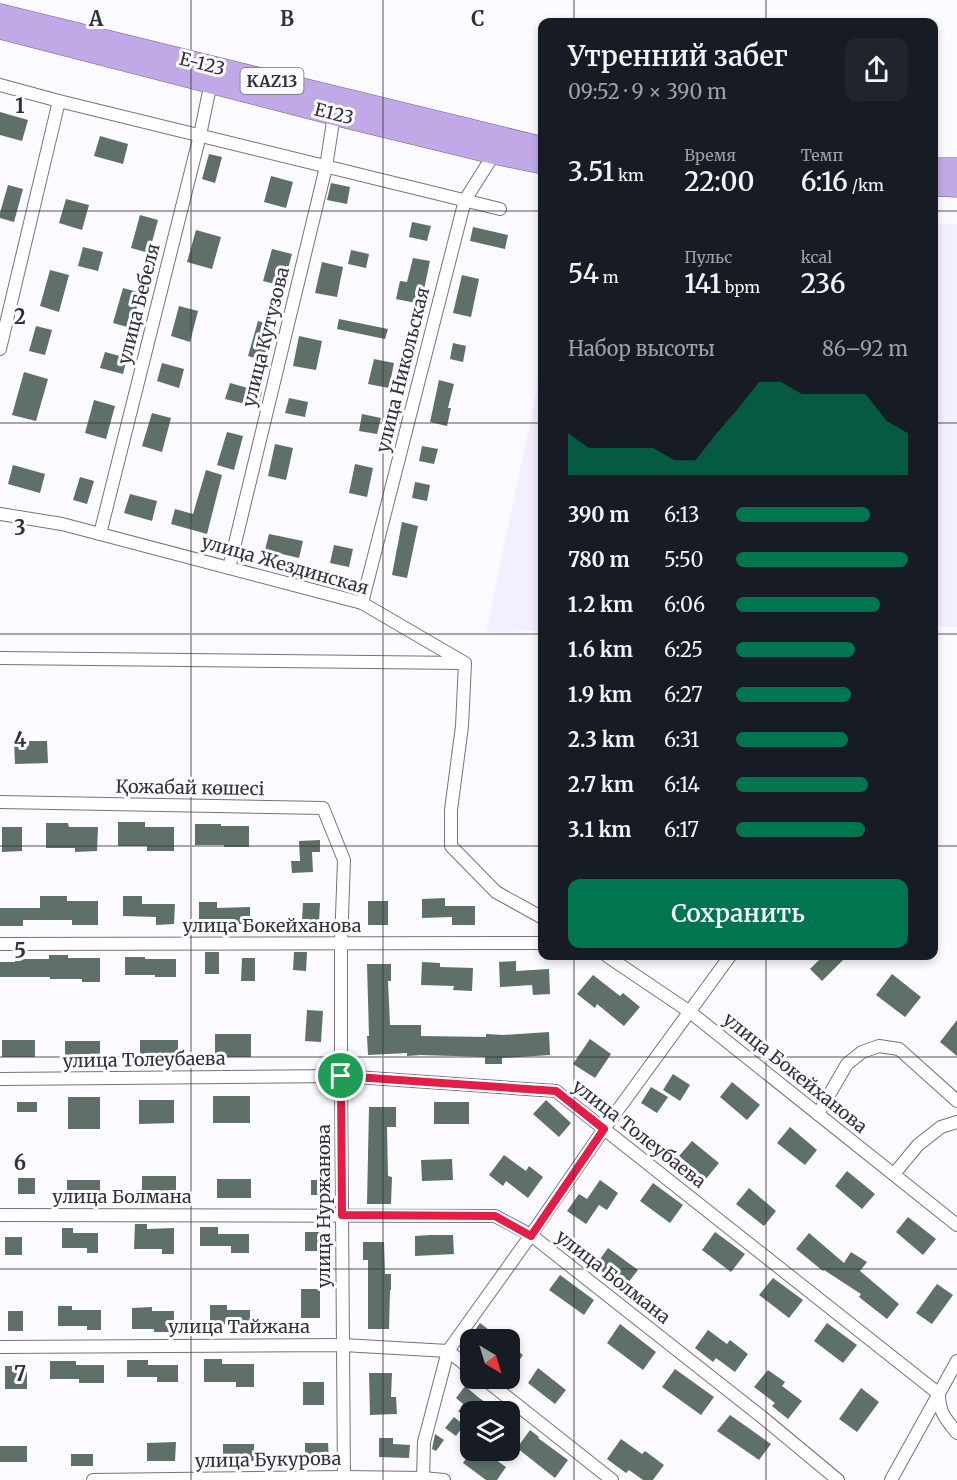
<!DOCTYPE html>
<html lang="ru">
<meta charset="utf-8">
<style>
:root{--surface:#171b24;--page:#20242c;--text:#f1f3f6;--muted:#9ea1a6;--accent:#007550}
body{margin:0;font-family:Merriweather,serif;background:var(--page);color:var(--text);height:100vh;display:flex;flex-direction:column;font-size:22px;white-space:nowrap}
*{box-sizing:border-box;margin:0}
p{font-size:20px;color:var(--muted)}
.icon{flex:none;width:33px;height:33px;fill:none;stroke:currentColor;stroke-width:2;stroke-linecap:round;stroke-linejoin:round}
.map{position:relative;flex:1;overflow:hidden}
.details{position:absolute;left:538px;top:18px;width:400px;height:942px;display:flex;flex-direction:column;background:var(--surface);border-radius:12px;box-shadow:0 3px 9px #0003}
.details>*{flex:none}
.needle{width:39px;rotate:142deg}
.tools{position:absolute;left:460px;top:1329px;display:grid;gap:12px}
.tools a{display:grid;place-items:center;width:60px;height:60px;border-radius:12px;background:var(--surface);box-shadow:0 3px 9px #0003;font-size:30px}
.pin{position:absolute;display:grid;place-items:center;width:51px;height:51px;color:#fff;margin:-26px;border:3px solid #fff;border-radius:50%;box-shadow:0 2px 6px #0007}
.round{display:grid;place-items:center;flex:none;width:63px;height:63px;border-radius:12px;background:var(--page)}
.headline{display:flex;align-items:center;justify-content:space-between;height:102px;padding:0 30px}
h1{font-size:27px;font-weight:600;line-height:45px}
.stats{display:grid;grid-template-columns:repeat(3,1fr);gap:9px;height:102px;padding:6px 30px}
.stats div{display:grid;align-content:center}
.stats b{font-size:26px;font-weight:600}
.stats small{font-size:16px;font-weight:400}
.stats p{font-size:16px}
.chart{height:168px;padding:12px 30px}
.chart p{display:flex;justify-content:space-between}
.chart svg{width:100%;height:108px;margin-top:6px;fill:var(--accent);opacity:.7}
.action{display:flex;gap:12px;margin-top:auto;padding:12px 30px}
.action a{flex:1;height:69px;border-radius:12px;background:var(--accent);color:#fff;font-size:24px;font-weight:600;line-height:69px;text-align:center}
ul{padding:0 30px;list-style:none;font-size:20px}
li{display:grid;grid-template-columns:96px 72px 1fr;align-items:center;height:45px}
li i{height:15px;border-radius:8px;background:var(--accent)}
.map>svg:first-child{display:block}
.built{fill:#f4efff}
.building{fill:#5e7067}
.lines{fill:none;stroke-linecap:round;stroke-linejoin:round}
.street-casing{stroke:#767182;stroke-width:14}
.primary-casing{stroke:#74599f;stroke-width:21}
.street{stroke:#fff;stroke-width:12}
.primary{stroke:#c1a8e7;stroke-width:20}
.route-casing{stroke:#fff;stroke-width:12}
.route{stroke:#e11d48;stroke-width:8}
.grid{fill:none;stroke:#333138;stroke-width:1.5;stroke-opacity:0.55}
.labels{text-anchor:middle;stroke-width:6;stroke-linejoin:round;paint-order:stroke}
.shield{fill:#fbfafe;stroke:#6f6d73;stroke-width:1.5}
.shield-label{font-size:16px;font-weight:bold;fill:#333138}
.street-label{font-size:18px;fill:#333138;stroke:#fbfafe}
.grid-label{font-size:20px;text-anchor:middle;font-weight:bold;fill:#333138;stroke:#fbfafe;stroke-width:6;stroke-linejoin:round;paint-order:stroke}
</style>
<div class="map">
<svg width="957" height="1480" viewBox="0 0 957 1480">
<rect width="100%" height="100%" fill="#fbfafe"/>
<g class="built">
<path d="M934,224h23v403h-22z"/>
<path d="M543,359v272l-57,1z"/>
</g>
<g class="building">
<path d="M0,112l28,8 -6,21 -22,-6z"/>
<path d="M100,136l28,8 -5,20 -29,-8z"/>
<path d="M209,154l13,3 -7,26 -13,-4z"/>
<path d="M271,176l22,6 -7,26 -22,-6z"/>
<path d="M331,183l19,4 -3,17 -20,-4z"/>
<path d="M8,185l15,4 -9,33 -14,-4v-5z"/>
<path d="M66,199l23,6 -7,25 -23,-7z"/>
<path d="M140,215l18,5 -9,33 -18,-5z"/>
<path d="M412,222l19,4 -4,15 -18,-4z"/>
<path d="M473,227l35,8 -3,14 -35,-8z"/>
<path d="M196,230l25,7 -9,32 -25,-7z"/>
<path d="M83,247l20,5 -5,19 -20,-5z"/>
<path d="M272,249l20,5 -9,32 -20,-5z"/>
<path d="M351,250l18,4 -3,14 -18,-4z"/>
<path d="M413,258l17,3 -9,43 -25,-5 4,-18 7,1z"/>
<path d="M322,262l21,5 -6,30 -22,-4z"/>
<path d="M50,270l19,5 -10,37 -19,-6z"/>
<path d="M462,275l17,4 -8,38 -18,-4z"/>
<path d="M123,288l18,5 -10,35 -18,-5z"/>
<path d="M179,306l19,5 -8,31 -19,-6z"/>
<path d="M339,319l49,10 -3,10 -48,-10z"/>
<path d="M258,321l18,5 -10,35 -18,-5z"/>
<path d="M36,326l16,4 -7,25 -16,-4z"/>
<path d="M299,336l23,5 -6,29 -23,-4z"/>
<path d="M453,343l13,3 -3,16 -13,-3z"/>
<path d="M105,352l22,6 -4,16 -23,-6z"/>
<path d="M374,359l20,4 -5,25 -21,-4z"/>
<path d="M162,363l22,6 -5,19 -22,-7z"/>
<path d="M24,372l24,7 -12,42 -24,-6z"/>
<path d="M439,380l15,4 -6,24h3l-4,18 -17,-4z"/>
<path d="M230,383l32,9 -4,15 -33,-8z"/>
<path d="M289,398l19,4 -3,15 -20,-4z"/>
<path d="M94,400l21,6 -9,33 -21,-6z"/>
<path d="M152,413l19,5 -9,34 -20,-6z"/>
<path d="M362,414l19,4 -4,16 -18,-3z"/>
<path d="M227,432l16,4 -9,34 -17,-5z"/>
<path d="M275,444l18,4 -7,32 -18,-4z"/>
<path d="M422,446l16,3 -4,15 -15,-3z"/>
<path d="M355,464l18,4 -6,29 -18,-4z"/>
<path d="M13,465l32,9 -5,19 -32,-9z"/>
<path d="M206,470l16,5 -15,59 -36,-10 4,-15 18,5z"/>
<path d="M80,477l14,4 -7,23 -14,-4z"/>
<path d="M415,482l15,3 -3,16 -15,-3z"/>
<path d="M130,494l27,7 -5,20 -28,-8z"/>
<path d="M402,522l16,4 -11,52 -15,-3z"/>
<path d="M269,534l34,7 -4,17 -34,-8z"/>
<path d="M334,545l19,4 -4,18 -19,-4z"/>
<path d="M14,741h33l1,22 -33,1z"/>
<path d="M118,822h27v5h29v24h-27v-5h-29z"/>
<path d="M46,823h22l1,4h29l-1,24 -22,1v-4h-29z"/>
<path d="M195,824h26v2h28v21h-25v-2h-29z"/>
<path d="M2,827h20v24l-20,1z"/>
<path d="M320,840v12h-8l1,20 -21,1 -1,-12h9l-1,-20z"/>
<path d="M40,896h27v5h31v24h-26v-5h-49v6h-23v-18h40z"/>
<path d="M123,896h19v8h33l-1,20 -18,1v-8l-33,-1z"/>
<path d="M445,898v8h30v19h-23v-8l-30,1v-19z"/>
<rect x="368" y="901" width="20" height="24"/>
<path d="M199,902h18v6l33,-1v17h-18v-5h-33z"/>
<path d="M303,903h17l-1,19 -17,-1z"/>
<rect x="205" y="952" width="14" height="22"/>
<path d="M294,952h13l-1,19 -13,-1z"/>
<path d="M49,955h19v3h32v24h-18v-3h-32v-2h-50v-15h15v-3h34z"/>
<path d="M823,956h24l-25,25 -12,-12z"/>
<path d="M125,957h20v2h31v18h-21v-2h-30z"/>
<path d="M242,958h13v23h-14z"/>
<path d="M516,961v10l33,-2 1,25 -17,1 -1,-10 -32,2 -1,-25z"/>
<path d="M422,962l18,1v4l33,1 -1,23 -19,-1 1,-4 -33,-1z"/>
<path d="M367,964h24v17h-3l2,44h31v11l65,1v-3l17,1 46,-3 1,23 -48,3v6h-17v-7l-64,-2 -14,1v-3l-39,2 -1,-19h2z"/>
<path d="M892,974l29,23 -16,20 -29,-22z"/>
<path d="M593,975l27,21 3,-3 17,14 -16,19 -27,-22 -2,4 -18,-14z"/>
<path d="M307,1010l16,1 -2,31 -16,-1z"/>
<path d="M957,1020v36l-17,-14z"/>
<rect x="215" y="1034" width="36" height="23"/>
<path d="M590,1039l21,15 -16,24 -22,-14z"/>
<rect x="2" y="1040" width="33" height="17"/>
<rect x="140" y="1040" width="38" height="18"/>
<path d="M65,1041h35v15l-35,1z"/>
<path d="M673,1074l17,11 -10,16 -17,-11z"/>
<path d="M732,1082l28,23 -13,15 -27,-23z"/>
<path d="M651,1087l17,10 -11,16 -16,-10z"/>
<rect x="213" y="1096" width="37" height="27"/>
<rect x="68" y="1097" width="32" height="32"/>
<path d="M139,1100h35v23l-35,1z"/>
<path d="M546,1100l25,23 -12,14 -26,-23z"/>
<rect x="17" y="1102" width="20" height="10"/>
<rect x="434" y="1102" width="35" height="22"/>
<path d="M369,1107h27v20h-9l1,49 4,1 -1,27h-24z"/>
<path d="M790,1127l27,23 -12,15 -28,-22z"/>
<path d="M692,1141l27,22 -13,16 -27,-23z"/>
<path d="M504,1155l22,16 3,-5 14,11 -15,21 -22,-17 -3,5 -14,-11z"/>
<path d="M452,1159l1,21 -31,1 -1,-21z"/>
<path d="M847,1171l28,23 -13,15 -27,-23z"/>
<rect x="142" y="1176" width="34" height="21"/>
<rect x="18" y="1178" width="17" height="16"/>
<rect x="217" y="1179" width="34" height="19"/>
<rect x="67" y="1180" width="33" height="19"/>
<rect x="311" y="1180" width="10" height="15"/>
<path d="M600,1180l18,13 -11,17 -8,-5 -13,19 -19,-13 12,-17 8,5z"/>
<path d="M653,1183l30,22 -13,18 -30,-22z"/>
<path d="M749,1188l27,23 -12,15 -28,-22z"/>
<path d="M908,1217l28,22 -13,16 -27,-23z"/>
<path d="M135,1224h12v5l27,-1v26h-12v-5h-28z"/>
<path d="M200,1227h18v7h31v19h-18v-7h-31z"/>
<path d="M62,1228h11v5h25v20h-11v-5h-25z"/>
<path d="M305,1232h17l-1,19h-16z"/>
<path d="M715,1232l30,22 -14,18 -29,-22z"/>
<path d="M809,1233l35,30 7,-11 16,10 -7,9 39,33 -12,15 -28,-22 2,-3 -37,-24 -1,1 -27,-22z"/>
<path d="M430,1235h23l1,19 -39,2v-20z"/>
<rect x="5" y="1237" width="17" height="18"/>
<path d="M363,1242h21l1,32h6v16h-1l-1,39h-21v-69h-5z"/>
<path d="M608,1248l30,22 -14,18 -29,-22z"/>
<path d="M560,1275l34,25 -10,15 -35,-25z"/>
<path d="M773,1278l30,22 -14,18 -30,-23z"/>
<path d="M937,1284l16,11 -21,29 -16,-11z"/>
<rect x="301" y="1289" width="19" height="29"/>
<path d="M210,1305h17v5h23v20h-18v-5h-22z"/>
<path d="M58,1306h14v4h29v20h-14v-4h-29z"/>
<path d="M152,1307v4h22v21h-20v-3h-22v-21z"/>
<rect x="8" y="1311" width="15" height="20"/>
<path d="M480,1323l22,17h-34z"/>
<path d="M827,1323l30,22 -14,18 -29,-22z"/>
<path d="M620,1324l36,28 -13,18 -36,-27z"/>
<path d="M708,1330l19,14 3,-4 18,14 -13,18 -19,-14 -3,4 -18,-14z"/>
<path d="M510,1345l13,10 -13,18z"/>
<path d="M204,1359h18v5h32v23h-18v-5h-32z"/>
<path d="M127,1360h21v5h30v17h-21v-5h-30z"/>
<path d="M50,1361h26v4h28v18h-25v-4h-29z"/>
<rect x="5" y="1366" width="22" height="23"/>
<path d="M538,1368l28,22 -11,14 -27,-21z"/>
<path d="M675,1369l39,28 -13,18 -39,-28z"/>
<path d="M768,1370l17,12 -3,4 20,15 -14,18 -16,-13 3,-3 -21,-16z"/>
<path d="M369,1373h23l-1,24h5l1,17 -27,1z"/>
<rect x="303" y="1382" width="21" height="23"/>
<path d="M465,1386l13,11 21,15h-41l5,-8 -7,-6z"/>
<path d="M861,1388l18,14 -22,30 -18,-13z"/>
<path d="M730,1415l41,29 -12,16 -42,-29z"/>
<path d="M454,1417l10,8 -8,11 -11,-8z"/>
<path d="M530,1430l9,7 -1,1 30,22 -13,18 -38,-30z"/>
<path d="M435,1434l9,6 -8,11 -4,-2z"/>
<path d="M379,1438h14v6l17,1 -1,13 -30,-1z"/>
<path d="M621,1439l21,15 3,-3 19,14 -11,15h-10l-14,-10 -3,3 -19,-14z"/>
<path d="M176,1442l-1,19h-28v-18z"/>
<path d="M305,1443h23l1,18h-24z"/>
<rect x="223" y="1444" width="31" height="17"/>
<rect x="0" y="1446" width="27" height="16"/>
<path d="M472,1450h10l24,17 -9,13h-11l-23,-17z"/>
<rect x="71" y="1454" width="22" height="12"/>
</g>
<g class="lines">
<g class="street-casing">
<g id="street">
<path d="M0,85l59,16 441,108"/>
<path d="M0,349l59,-248"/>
<path d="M0,514l62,10 300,79 103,60 -3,63 -11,84v36l45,46 47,26"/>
<path d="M100,534l100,-399 11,-53"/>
<path d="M229,568l97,-401 8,-52"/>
<path d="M362,603l103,-403 29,-46"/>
<path d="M0,658l464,5"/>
<path d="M0,802l323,6 21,52 -3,84v132l3,404"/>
<path d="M0,944l543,-1"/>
<path d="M607,956l83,56 267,213"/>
<path d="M0,1079l341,-3 215,15 383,303c0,19 7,25 18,39"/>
<path d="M818,1114l29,-50 15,-12 17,-6 20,3 58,52"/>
<path d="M894,1174l24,-29 23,-18 16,-5"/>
<path d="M0,1215l495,1 36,19 231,182 76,63"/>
<path d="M0,1347l343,-2 105,6 23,18"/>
<path d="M483,1378l129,102"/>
<path d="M423,1478l1,-36 24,-91 83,-116 73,-106 126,-173"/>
<path d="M93,1480l251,-3 79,1 21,2"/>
<path d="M891,1480l66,-119"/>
</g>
</g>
<g class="primary-casing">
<g id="primary">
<path d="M0,14l543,133"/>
<path d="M0,29l334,86 160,39 49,10"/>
<path d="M934,168h23"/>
<path d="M934,186l23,1"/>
</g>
</g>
<use href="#street" class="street"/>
<use href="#primary" class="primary"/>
</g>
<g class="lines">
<g class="route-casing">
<path id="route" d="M341,1076l215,15 48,38 -73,107 -36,-20 -153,-1z"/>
</g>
<use href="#route" class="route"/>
</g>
<path class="grid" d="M191,0v1480M383,0v1480M574,0v22M766,0v22M0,211h543M934,211h23M0,423h543M934,423h23M0,634h543M934,634h23M0,846h543M934,846h23M574,956v524M766,956v524M0,1057h957M0,1269h957"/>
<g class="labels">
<rect class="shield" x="240.5" y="68" width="63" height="26" rx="4.5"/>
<g class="shield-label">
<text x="272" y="87">KAZ13</text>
</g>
<g class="street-label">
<text transform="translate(202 64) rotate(14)" y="6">Е-123</text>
<text transform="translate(334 114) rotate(14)" y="6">Е123</text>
<text transform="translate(139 304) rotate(-76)" y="6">улица Бебеля</text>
<text transform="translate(266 337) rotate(-76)" y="6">улица Кутузова</text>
<text transform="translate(403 370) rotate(-76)" y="6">улица Никольская</text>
<text transform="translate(285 565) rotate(16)" y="6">улица Жездинская</text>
<text transform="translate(190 788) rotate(1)" y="6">Қожабай көшесі</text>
<text x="272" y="932">улица Бокейханова</text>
<text transform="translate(144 1060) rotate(-1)" y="6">улица Толеубаева</text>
<text transform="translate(795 1073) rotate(39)" y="6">улица Бокейханова</text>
<text transform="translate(639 1134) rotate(38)" y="6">улица Толеубаева</text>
<text x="122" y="1203">улица Болмана</text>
<text transform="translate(324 1206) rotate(-90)" y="6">улица Нуржанова</text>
<text transform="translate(613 1277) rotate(38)" y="6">улица Болмана</text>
<text x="239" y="1333">улица Тайжана</text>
<text transform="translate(268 1460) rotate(-1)" y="6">улица Букурова</text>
</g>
</g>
<g class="grid-label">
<text x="96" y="26">A</text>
<text x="287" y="26">B</text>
<text x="478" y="26">C</text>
<text x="20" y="113">1</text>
<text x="20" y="324">2</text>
<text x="20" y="535">3</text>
<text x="20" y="747">4</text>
<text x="20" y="958">5</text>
<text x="20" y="1170">6</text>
<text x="20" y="1381">7</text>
</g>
</svg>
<div class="tools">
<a><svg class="needle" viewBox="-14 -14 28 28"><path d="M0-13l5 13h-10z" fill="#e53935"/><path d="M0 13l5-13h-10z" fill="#9ea1a6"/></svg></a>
<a><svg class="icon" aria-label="layers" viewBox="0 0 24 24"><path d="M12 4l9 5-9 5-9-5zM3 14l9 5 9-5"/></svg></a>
</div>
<div class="pin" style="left:341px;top:1076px;background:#1e9e55"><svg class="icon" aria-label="arrive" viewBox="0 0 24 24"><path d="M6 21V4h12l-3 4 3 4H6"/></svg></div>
<section class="details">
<div class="headline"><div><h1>Утренний забег</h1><p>09:52 · 9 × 390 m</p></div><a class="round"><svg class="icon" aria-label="share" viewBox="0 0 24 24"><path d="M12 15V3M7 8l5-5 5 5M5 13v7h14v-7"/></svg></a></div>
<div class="stats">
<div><b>3.51<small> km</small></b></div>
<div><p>Время</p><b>22:00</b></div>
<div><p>Темп</p><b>6:16<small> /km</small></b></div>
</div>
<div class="stats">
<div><b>54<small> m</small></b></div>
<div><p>Пульс</p><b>141<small> bpm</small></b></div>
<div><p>kcal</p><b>236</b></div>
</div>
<div class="chart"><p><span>Набор высоты</span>86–92 m</p>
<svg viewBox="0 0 160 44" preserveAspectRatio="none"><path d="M0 44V27L10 33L20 33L30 33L40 33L50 38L60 38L70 27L80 17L90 6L100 6L110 11L120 11L130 11L140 11L150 22L160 27V44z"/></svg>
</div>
<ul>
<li><b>390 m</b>6:13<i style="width:78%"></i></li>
<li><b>780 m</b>5:50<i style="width:100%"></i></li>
<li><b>1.2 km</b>6:06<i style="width:84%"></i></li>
<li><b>1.6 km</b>6:25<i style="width:69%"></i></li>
<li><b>1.9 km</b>6:27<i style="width:67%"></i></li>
<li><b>2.3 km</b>6:31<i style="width:65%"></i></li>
<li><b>2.7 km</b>6:14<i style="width:77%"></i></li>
<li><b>3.1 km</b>6:17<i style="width:75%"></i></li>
</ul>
<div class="action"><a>Сохранить</a></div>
</section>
</div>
